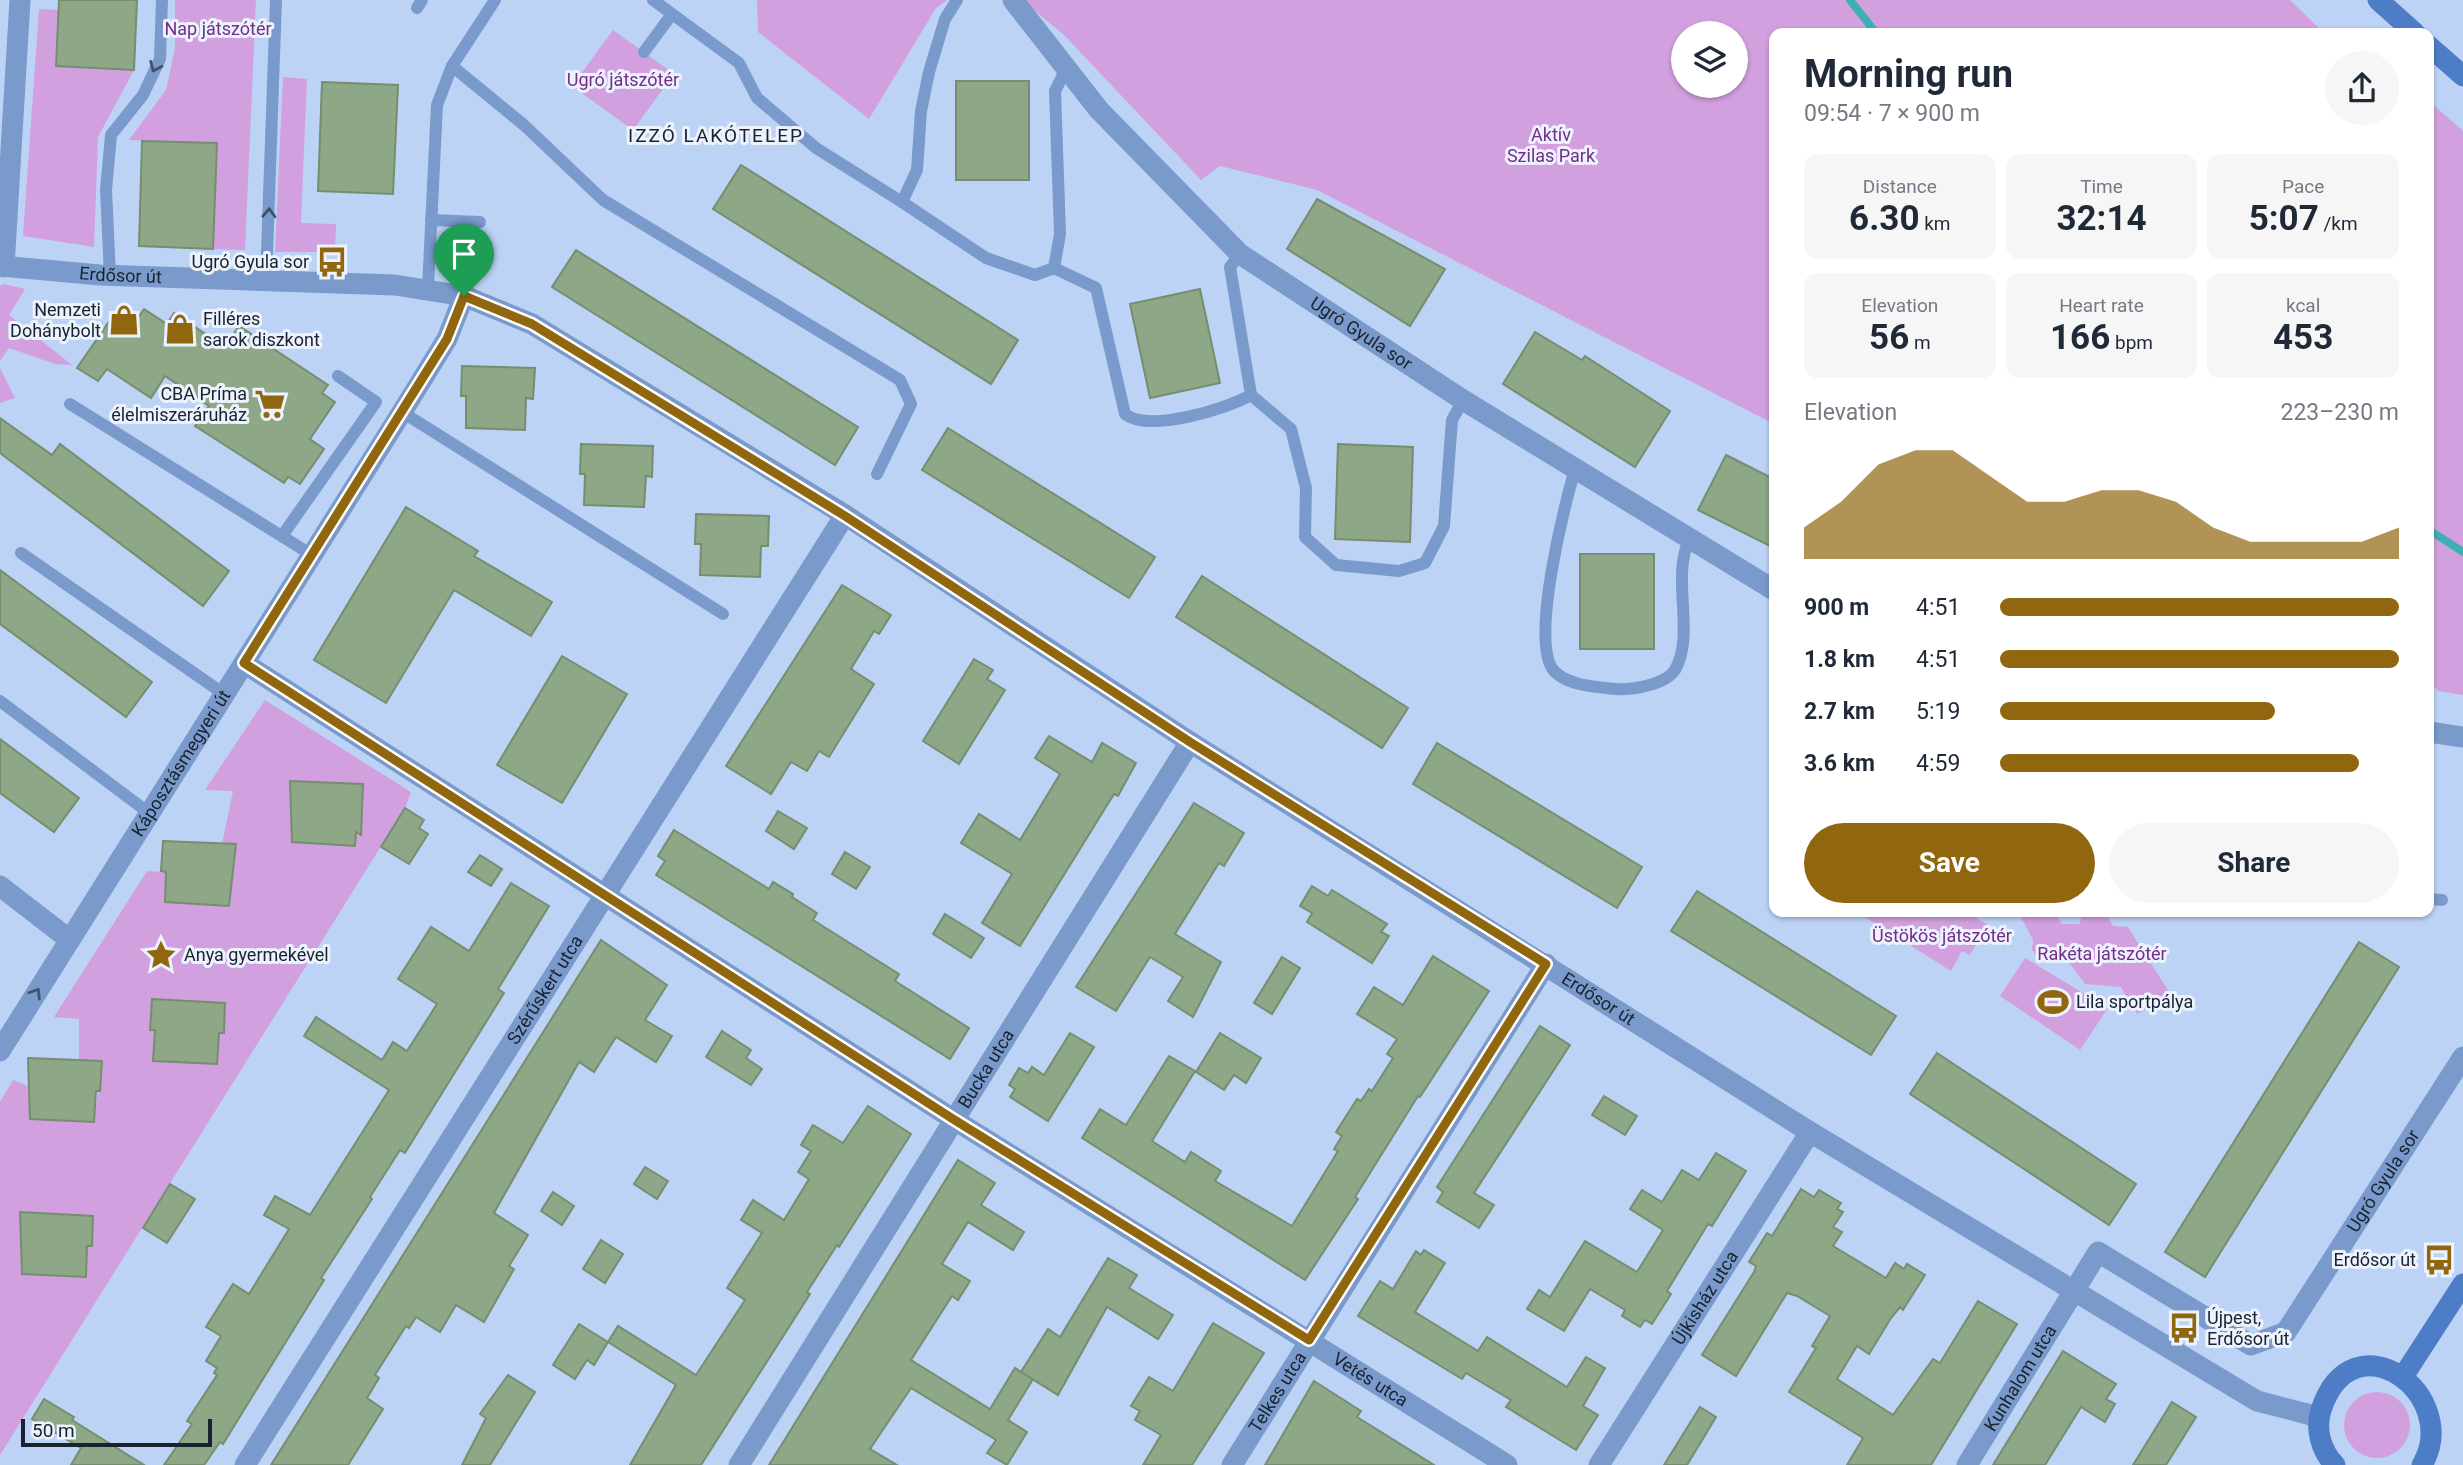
<!DOCTYPE html>
<meta charset="utf-8">
<style>
:root{--surface:#fff;--page:#f6f6f7;--text:#1f2937;--muted:#747a83;--accent:#90660e}
body{margin:0;font-family:Roboto,sans-serif;background:var(--page);color:var(--text);height:100vh;display:flex;flex-direction:column;font-size:26px;white-space:nowrap}
*{box-sizing:border-box;margin:0}
p{font-size:23px;color:var(--muted)}
.icon{flex:none;width:38px;height:38px;fill:none;stroke:currentColor;stroke-width:2;stroke-linecap:round;stroke-linejoin:round}
.map{position:relative;flex:1;overflow:hidden}
.sheet{position:absolute;left:1769px;top:28px;width:665px;height:889px;display:flex;flex-direction:column;background:var(--surface);border-radius:14px;box-shadow:0 2px 5px #0004}
.sheet>*{flex:none}
.fabs{position:absolute;left:1671px;top:21px;display:grid;gap:14px}
.fabs a{display:grid;place-items:center;width:77px;height:77px;border-radius:50%;background:var(--surface);box-shadow:0 2px 5px #0004;font-size:35px}
.scale{position:absolute;left:21px;bottom:18px;width:191px;box-sizing:border-box;padding-left:7px;border:4px solid #1a222f;border-top:0;font-size:19px;line-height:24px;white-space:nowrap;color:#1a222f;-webkit-text-stroke:5px #ecf3fe;paint-order:stroke}
.pin{position:absolute;display:grid;place-items:center;width:60px;height:60px;color:#fff;margin:-72px -30px;border-radius:50% 50% 50% 0;rotate:-45deg;box-shadow:0 0 7px #0007}
.pin .icon{rotate:45deg}
.round{display:grid;place-items:center;flex:none;width:74px;height:74px;border-radius:37px;background:var(--page)}
.summary{display:flex;align-items:center;justify-content:space-between;height:119px;padding:0 35px}
h1{font-size:38px;font-weight:700;line-height:52px}
.figures{display:grid;grid-template-columns:repeat(3,1fr);gap:10px;height:119px;padding:7px 35px}
.figures div{display:grid;align-content:center;border-radius:14px;background:var(--page);text-align:center}
.figures b{font-size:35px;font-weight:700}
.figures small{font-size:19px;font-weight:400}
.figures p{font-size:19px}
.chart{height:196px;padding:14px 35px}
.chart p{display:flex;justify-content:space-between}
.chart svg{width:100%;height:126px;margin-top:7px;fill:var(--accent);opacity:.7}
.primary-button{display:flex;gap:14px;margin-top:auto;padding:14px 35px}
.primary-button a{flex:1;height:80px;border-radius:42px;background:var(--accent);color:#fff;font-size:28px;font-weight:700;line-height:80px;text-align:center}
.primary-button a+a{background:var(--page);color:var(--text)}
ul{padding:0 35px;list-style:none;font-size:23px}
li{display:grid;grid-template-columns:112px 84px 1fr;align-items:center;height:52px}
li i{height:18px;border-radius:9px;background:var(--accent)}
.map>svg:first-child{display:block}
.green{fill:#d2a0df;fill-rule:evenodd}
.lines{fill:none;stroke-linecap:round;stroke-linejoin:round}
.stream{stroke:#3fafb3;stroke-width:8}
.building{fill:#8da787;stroke:#758e6f;stroke-width:2}
.lane{stroke:#7a9acc;stroke-width:12}
.street{stroke:#7a9acc;stroke-width:21}
.secondary{stroke:#4e7dc7;stroke-width:21}
.oneway{stroke:#40526e}
.route-casing{stroke:#fff;stroke-width:14}
.route{stroke:#90660e;stroke-width:9}
.labels{text-anchor:middle;stroke-width:6;stroke-linejoin:round;paint-order:stroke}
.park-label{font-size:18px;fill:#752d87;stroke:#ecf3fe}
.poi-label{font-size:18px;fill:#1a222f;stroke:#ecf3fe;text-anchor:end}
.street-label{font-size:18px;fill:#1a222f;stroke:#ecf3fe}
.neighbourhood-label{font-size:19px;letter-spacing:2px;fill:#1a222f;stroke:#ecf3fe}
</style>
<div class="map">
<svg width="2463" height="1465" viewBox="0 0 2463 1465">
<rect width="100%" height="100%" fill="#bdd3f6"/>
<g class="green">
<path d="M175,0h81l-11,250 -32,-1 3,-106 -87,-3 37,-50 9,-42z"/>
<path d="M757,0h190l-11,8 -67,111 -111,-87z"/>
<path d="M1022,0h1268l34,33h-550v391l-457,-234 -97,-24 -19,14 -137,-145zM1684,33h52v53h-52z"/>
<path d="M39,9l20,1 -2,56 77,4 -36,67 -4,110 -71,-11z"/>
<path d="M613,30l61,44 -41,56 -61,-44z"/>
<path d="M283,77l24,2 -6,144 35,1 -1,28h-60z"/>
<path d="M2429,101l34,30v564l-24,-4 -10,-8z"/>
<path d="M4,284l21,5 -16,26 63,50 -17,-1 -46,-16 -9,13v-75z"/>
<path d="M0,368l15,30 -15,5z"/>
<path d="M265,700l146,92 -6,16 -405,647v-353l13,-22 19,8 -2,31 64,3 8,-61 -23,-1v-41l-25,-2 93,-146 19,1 -1,30 64,3 7,-61h-14l11,-53 -28,-1z"/>
<path d="M1857,912h110l21,13 -18,30 -8,-4 -11,20z"/>
<path d="M2030,912h25l7,12h17l5,-12h21l8,14 15,1 43,68 -34,19 -16,-27 -36,-3 -19,-25h-27l-7,-9 1,-10 -12,-23z"/>
<path d="M2025,958l83,50 -28,42 -80,-54z"/>
<circle cx="2377" cy="1425" r="33"/>
</g>
<g class="lines">
<g class="stream">
<path d="M1850,0l26,33"/>
<path d="M2429,530l34,22"/>
</g>
</g>
<g class="building">
<path d="M59,0h78l-3,70 -78,-4z"/>
<rect x="956" y="81" width="73" height="99"/>
<path d="M322,82l76,3 -5,109 -75,-3z"/>
<path d="M142,141l75,2 -4,106 -74,-3z"/>
<path d="M741,165l277,175 -27,44 -278,-175z"/>
<path d="M1317,199l128,70 -35,57 -123,-77z"/>
<path d="M576,250l282,177 -23,38 -283,-178z"/>
<path d="M1200,289l20,94 -70,15 -20,-94z"/>
<path d="M144,309l23,15 7,-11 51,34 14,-21 89,59 -6,8 13,9 -25,37 14,10 -24,35 -12,-7 -4,6 -89,-57 14,-20 -44,-30 -14,22 -44,-29 -9,12 -21,-13 40,-58 18,12z"/>
<path d="M1535,332l47,28 3,-4 85,55 -35,56 -132,-83z"/>
<path d="M462,366l73,2 -2,31 -7,-1 -1,32 -59,-2v-32h-5z"/>
<path d="M0,418l52,37 8,-11 169,127 -26,35 -203,-153z"/>
<path d="M948,428l207,129 -26,41 -207,-128z"/>
<path d="M581,444l72,2 -1,31 -6,-1 -2,31 -60,-2 1,-31h-5z"/>
<path d="M1338,444l75,3 -3,95 -75,-3z"/>
<path d="M1726,455l48,24v69l-76,-38z"/>
<path d="M406,507l72,44 -4,5 78,46 -21,34 -77,-46 -68,113 -72,-43z"/>
<path d="M696,514l73,2 -1,30h-7l-1,31 -60,-2 1,-31h-6z"/>
<rect x="1580" y="554" width="74" height="95"/>
<path d="M0,570l152,112 -26,35 -126,-93z"/>
<path d="M1202,576l206,132 -26,40 -206,-131z"/>
<path d="M842,585l49,30 -12,19 -5,-3 -23,38 23,15 -45,73 -10,-6 -12,20 -16,-9 -20,32 -45,-28z"/>
<path d="M562,656l65,38 -65,109 -65,-38z"/>
<path d="M974,659l19,11 -6,9 18,11 -46,74 -36,-23z"/>
<path d="M1049,736l43,26 10,-19 34,20 -18,33 -4,-2 -94,152 -38,-23 30,-49 -51,-31 18,-29 41,26 40,-66 -25,-16z"/>
<path d="M0,739l79,59 -25,34 -54,-39z"/>
<path d="M1437,743l205,124 -25,41 -204,-124z"/>
<path d="M290,781l73,3 -2,51 -5,-3 -1,14 -63,-4z"/>
<path d="M1194,803l50,30 -20,33 -5,-3 -44,71 46,28 -28,55 -25,-16 15,-24 -33,-20 -34,54 -40,-24z"/>
<path d="M405,808l19,12 -5,8 9,6 -19,30 -28,-17z"/>
<path d="M778,811l29,17 -13,21 -28,-18z"/>
<path d="M674,830l95,59 4,-7 20,12 -1,3 25,16 -4,7 86,54 -4,7 74,47 -19,31 -294,-184 9,-14 -7,-5z"/>
<path d="M163,841l73,3 -7,62 -64,-4 1,-30 -5,-1z"/>
<path d="M845,852l25,15 -14,22 -24,-15z"/>
<path d="M480,855l22,14 -11,17 -23,-14z"/>
<path d="M511,883l38,23 -51,83 6,4 -99,160 -5,-3 -30,47 2,2 -51,79 3,2 -101,164 -3,-2 -16,23h-40l28,-41 -5,-3 30,-46 -3,-2 3,-5 -11,-7 15,-25 -15,-9 27,-43 16,10 40,-65 -25,-14 11,-19 35,19 79,-125 -85,-54 12,-19 66,43 11,-18 14,9 30,-47 -39,-25 33,-52 38,24z"/>
<path d="M1312,886l16,10 4,-6 55,34 -6,8 8,4 -17,27 -65,-41 5,-9 -12,-7z"/>
<path d="M1697,891l199,125 -25,39 -200,-124z"/>
<path d="M945,914l39,24 -13,20 -38,-24z"/>
<path d="M601,940l66,45 -22,35 27,16 -16,26 -40,-25 -22,35 -15,-10 -85,151 34,22 -19,31 5,3 -30,53 -28,-17 -16,27 -24,-15 -7,11 -3,-2 -31,49 4,3 -12,20 16,11 -35,56h-77z"/>
<path d="M2359,942l40,25 -194,310 -40,-25z"/>
<path d="M1433,956l56,35 -69,106 -2,-1 -63,101 3,2 -53,81 -223,-142 18,-29 26,16 43,-69 26,15 -43,70 33,21 6,-10 30,19 -6,10 77,45 46,-75 -4,-2 8,-13 -6,-4 21,-33 4,2 8,-12 3,2 21,-33 -6,-4 10,-15 -40,-25 17,-27 29,18z"/>
<path d="M1282,957l18,11 -28,46 -18,-11z"/>
<path d="M152,999l73,4 -1,30h-5l-2,31 -64,-3 2,-31h-5z"/>
<path d="M1540,1026l30,19 -96,148 20,12 -15,23 -42,-26 6,-10 -6,-5z"/>
<path d="M722,1031l29,19 -5,8 16,11 -11,16 -45,-28z"/>
<path d="M1070,1033l24,14 -46,74 -38,-24 5,-8 -6,-4 10,-17 9,5 4,-6 12,8z"/>
<path d="M1220,1033l41,25 -15,25 -12,-8 -10,15 -28,-18z"/>
<path d="M1937,1053l199,131 -27,41 -199,-131z"/>
<path d="M28,1058l74,3 -2,30h-4l-2,31 -64,-3z"/>
<path d="M1604,1096l33,20 -12,19 -33,-20z"/>
<path d="M868,1106l43,28 -72,113 -2,-2 -30,47 3,2 -109,171h-71l46,-80 -68,-43 10,-16 78,49 49,-75 -18,-12 35,-55 -21,-13 12,-20 31,20 25,-41 -11,-7 13,-21 -10,-6 12,-20 30,18z"/>
<path d="M1716,1153l30,18 -34,55 -4,-2 -41,67 4,3 -19,30 -7,-4 -5,7 -18,-11 3,-6 -35,-21 -26,42 -37,-22 12,-19 11,7 35,-56 52,31 26,-42 -33,-21 12,-19 20,12 20,-32 17,10z"/>
<path d="M958,1160l37,23 -14,22 43,27 -11,18 -45,-28 -26,42 28,17 -12,19 -6,-4 -41,64 79,49 25,-41 18,11 -25,41 19,12 -20,33 -20,-12 9,-13 -85,-52 -41,61 27,16h-128z"/>
<path d="M645,1167l23,14 -11,18 -23,-15z"/>
<path d="M170,1184l25,15 -28,44 -24,-15z"/>
<path d="M1801,1189l13,8 5,-7 22,13 -4,6 6,3 -10,15 9,5 -9,14 53,32 9,-15 9,6 3,-5 18,11 -22,35 -3,-3 -9,11 -22,36 -12,-8 -20,33 56,36 40,-56 7,4 38,-62 39,23 -86,141h-84l16,-27 -74,-46 27,-44 -4,-2 18,-30 -33,-20 -10,-3 -51,83 -34,-21 52,-83 2,-6 -7,-4 18,-29 5,3z"/>
<path d="M553,1192l21,14 -12,19 -21,-14z"/>
<path d="M20,1212l73,4 -1,30h-5l-1,31 -64,-3z"/>
<path d="M601,1240l22,14 -18,29 -22,-14z"/>
<path d="M1424,1250l21,13 -30,49 63,39 9,-14 80,50 19,-30 19,11 -22,38 15,9 -22,35 -70,-43 5,-7 -45,-27 -4,6 -104,-63 22,-35 13,8 23,-38 5,4z"/>
<path d="M1108,1258l29,17 -8,13 44,27 -15,24 -51,-32 -49,88 -37,-23 27,-43 12,8z"/>
<path d="M1213,1323l51,30 -72,112h-49l18,-30 -26,-15 5,-9 -9,-5 18,-29 24,14z"/>
<path d="M579,1324l29,18 -14,23 -7,-5 -12,19 -22,-14z"/>
<path d="M2063,1351l53,33 -10,15 9,5 -10,18 -24,-15 -36,58h-52z"/>
<path d="M508,1375l27,17 -45,73h-28l24,-47 -6,-4z"/>
<path d="M1314,1381l47,30 -4,6 77,48h-169z"/>
<path d="M44,1399l30,18 -2,3 72,45h-73l10,-17 -49,-29z"/>
<path d="M2172,1402l24,15 -30,48h-33z"/>
<path d="M1700,1407l16,10 -29,48h-23z"/>
</g>
<g class="lines">
<g class="lane">
<path d="M653,0l86,63 18,35 59,50 86,54"/>
<path d="M957,0l-12,19 -16,53 -8,39 -4,59 -15,32 84,56 49,17 19,-7"/>
<path d="M417,8l5,-8"/>
<path d="M644,52l28,-38"/>
<path d="M452,66l72,59 79,75 297,180 11,24 -34,70"/>
<path d="M1066,69l-11,22 5,143 -6,34 42,20 29,126c24,19 101,-5 126,-19l-21,-128 10,-13"/>
<path d="M431,220l49,2"/>
<path d="M110,275l-4,-85 5,-55 32,-40 17,-36 2,-59"/>
<path d="M266,281l10,-281"/>
<path d="M428,288l9,-183 15,-39 43,-66"/>
<path d="M1251,395l40,34 15,59 -1,49 31,28 63,6 26,-8 19,-37 8,-106 11,-20"/>
<path d="M70,404l242,151"/>
<path d="M402,412l321,202"/>
<path d="M1575,469c-10,35 -47,178 -20,203 15,14 41,15 61,17 16,1 49,-4 59,-19 21,-37 -5,-93 15,-132"/>
<path d="M282,536l94,-134 -38,-26"/>
<path d="M21,553l203,141"/>
<path d="M0,701l149,112"/>
<path d="M2429,899l13,1"/>
</g>
<g class="street">
<path id="s1" d="M1013,0l86,110 141,144 223,146 311,190"/>
<path id="s2" d="M0,266l100,9 295,10 69,11 68,28 313,191 345,227 620,390 447,269 62,16"/>
<path d="M4,267l16,-267"/>
<path id="s3" d="M244,663l709,456 554,346"/>
<path d="M2429,732l34,5"/>
<path d="M0,886l70,54"/>
<path id="s4" d="M0,1051l402,-639 45,-73 17,-43"/>
<path id="s5" d="M245,1465l600,-950"/>
<path id="s6" d="M739,1465l451,-723"/>
<path id="s7" d="M1232,1465l314,-501"/>
<path id="s8" d="M1599,1465l211,-333"/>
<path id="s9" d="M1967,1465l131,-213 153,93 35,-13 177,-275"/>
</g>
<g class="secondary">
<path d="M2378,0l37,33"/>
<path d="M2429,46l34,30"/>
<path d="M2406,1372l57,-88"/>
<path d="M2335,1465c-14,-14 -20,-36 -14,-55 32,-97 142,-14 101,55"/>
</g>
</g>
<defs><path id="oneway-chevron" d="M-2-3.5L2.5 0L-2 3.5" fill="none" stroke-width="1.6" stroke-linecap="round" stroke-linejoin="round" transform="scale(1.75)"/></defs>
<g class="oneway">
<use href="#oneway-chevron" transform="translate(155 67) rotate(113)"/>
<use href="#oneway-chevron" transform="translate(269 213) rotate(-88)"/>
<use href="#oneway-chevron" transform="translate(36 993) rotate(-58)"/>
</g>
<g class="lines">
<g class="route-casing">
<path id="route" d="M464,296l68,28 313,192 345,226 356,222 -237,376 -356,-221 -709,-456 203,-324z"/>
</g>
<use href="#route" class="route"/>
</g>
<defs>
<g id="bus-bare" transform="scale(2.415)"><path d="M-5-6H5V4H4V6H2V4H-2V6H-4V4H-5ZM-3.5-4V0h7V-4ZM-3.5 1.2v1.5H-2V1.2ZM2 1.2v1.5H3.5V1.2Z" fill="#90660e" stroke="#ecf3fe" stroke-width="2.5" paint-order="stroke"/></g>
<g id="shop-bare" transform="scale(2.415)"><path d="M-5-2.5h2.3a2.7 3.5 0 0 1 5.4 0H5L5.5 6h-11ZM-1.5-2.5h3a1.5 2.3 0 0 0-3 0Z" fill="#90660e" stroke="#ecf3fe" stroke-width="2.5" paint-order="stroke"/></g>
<g id="supermarket-bare" transform="scale(2.415)"><path d="M-6-5.5h2.5l.6 2H6L4.5 2H-2.5L-4.4-4H-6ZM-1.5 3.2a1.3 1.3 0 1 0 .1 0ZM3 3.2a1.3 1.3 0 1 0 .1 0Z" fill="#90660e" stroke="#ecf3fe" stroke-width="2.5" paint-order="stroke"/></g>
<g id="sight-bare" transform="scale(2.415)"><path d="M0-6L1.8-2.2L6-1.7L2.9 1.2L3.7 5.4L0 3.3L-3.7 5.4L-2.9 1.2L-6-1.7L-1.8-2.2Z" fill="#90660e" stroke="#ecf3fe" stroke-width="2.5" paint-order="stroke"/></g>
<g id="stadium-bare" transform="scale(2.415)"><path d="M0-5a6.5 5 0 1 0 0 10a6.5 5 0 1 0 0-10ZM-3.5-1.8h7v3.6h-7Z" fill="#90660e" stroke="#ecf3fe" stroke-width="2.5" paint-order="stroke"/></g>
</defs>
<g fill-rule="evenodd">
<use href="#bus-bare" x="332" y="262"/>
<use href="#shop-bare" x="124" y="320"/>
<use href="#shop-bare" x="180" y="329"/>
<use href="#supermarket-bare" x="270" y="404"/>
<use href="#sight-bare" x="161" y="955"/>
<use href="#stadium-bare" x="2053" y="1002"/>
<use href="#bus-bare" x="2439" y="1260"/>
<use href="#bus-bare" x="2184" y="1328"/>
</g>
<g class="labels">
<g class="park-label">
<text x="218" y="35">Nap játszótér</text>
<text x="623" y="86">Ugró játszótér</text>
<text x="1551" y="141">Aktív<tspan x="1551" dy="21">Szilas Park</tspan></text>
<text x="1942" y="942">Üstökös játszótér</text>
<text x="2102" y="960">Rakéta játszótér</text>
</g>
<g class="poi-label">
<text x="309" y="268">Ugró Gyula sor</text>
<text x="101" y="316">Nemzeti<tspan x="101" dy="21">Dohánybolt</tspan></text>
<text x="203" y="325" text-anchor="start">Filléres<tspan x="203" dy="21">sarok diszkont</tspan></text>
<text x="247" y="400">CBA Príma<tspan x="247" dy="21">élelmiszeráruház</tspan></text>
<text x="184" y="961" text-anchor="start">Anya gyermekével</text>
<text x="2076" y="1008" text-anchor="start">Lila sportpálya</text>
<text x="2416" y="1266">Erdősor út</text>
<text x="2207" y="1324" text-anchor="start">Újpest,<tspan x="2207" dy="21">Erdősor út</tspan></text>
</g>
<g class="street-label">
<text dy="6" stroke="none"><textPath href="#s2" startOffset="121">Erdősor út</textPath></text>
<text dy="6" stroke="none"><textPath href="#s1" startOffset="486">Ugró Gyula sor</textPath></text>
<text dy="6" stroke="none"><textPath href="#s4" startOffset="340">Káposztásmegyeri út</textPath></text>
<text dy="6" stroke="none"><textPath href="#s5" startOffset="562">Szérűskert utca</textPath></text>
<text dy="6" stroke="none"><textPath href="#s2" startOffset="1801">Erdősor út</textPath></text>
<text dy="6" stroke="none"><textPath href="#s6" startOffset="467">Bucka utca</textPath></text>
<text dy="6" stroke="none"><textPath href="#s9" startOffset="646">Ugró Gyula sor</textPath></text>
<text dy="6" stroke="none"><textPath href="#s8" startOffset="198">Újkisház utca</textPath></text>
<text dy="6" stroke="none"><textPath href="#s3" startOffset="1335">Vetés utca</textPath></text>
<text dy="6" stroke="none"><textPath href="#s9" startOffset="102">Kunhalom utca</textPath></text>
<text dy="6" stroke="none"><textPath href="#s7" startOffset="86">Telkes utca</textPath></text>
</g>
<g class="neighbourhood-label">
<text x="716" y="142">IZZÓ LAKÓTELEP</text>
</g>
</g>
</svg>
<div class="fabs">
<a><svg class="icon" aria-label="layers" viewBox="0 0 24 24"><path d="M12 4l9 5-9 5-9-5zM3 14l9 5 9-5"/></svg></a>
</div>
<div class="scale">50 m</div>
<div class="pin" style="left:464px;top:296px;background:#1e9e55"><svg class="icon" aria-label="arrive" viewBox="0 0 24 24"><path d="M6 21V4h12l-3 4 3 4H6"/></svg></div>
<section class="sheet">
<div class="summary"><div><h1>Morning run</h1><p>09:54 · 7 × 900 m</p></div><a class="round"><svg class="icon" aria-label="share" viewBox="0 0 24 24"><path d="M12 15V3M7 8l5-5 5 5M5 13v7h14v-7"/></svg></a></div>
<div class="figures">
<div><p>Distance</p><b>6.30<small> km</small></b></div>
<div><p>Time</p><b>32:14</b></div>
<div><p>Pace</p><b>5:07<small> /km</small></b></div>
</div>
<div class="figures">
<div><p>Elevation</p><b>56<small> m</small></b></div>
<div><p>Heart rate</p><b>166<small> bpm</small></b></div>
<div><p>kcal</p><b>453</b></div>
</div>
<div class="chart"><p><span>Elevation</span>223–230 m</p>
<svg viewBox="0 0 160 44" preserveAspectRatio="none"><path d="M0 44V33L10 24L20 11L30 6L40 6L50 15L60 24L70 24L80 20L90 20L100 24L110 33L120 38L130 38L140 38L150 38L160 33V44z"/></svg>
</div>
<ul>
<li><b>900 m</b>4:51<i style="width:100%"></i></li>
<li><b>1.8 km</b>4:51<i style="width:100%"></i></li>
<li><b>2.7 km</b>5:19<i style="width:69%"></i></li>
<li><b>3.6 km</b>4:59<i style="width:90%"></i></li>
</ul>
<div class="primary-button"><a>Save</a><a>Share</a></div>
</section>
</div>
